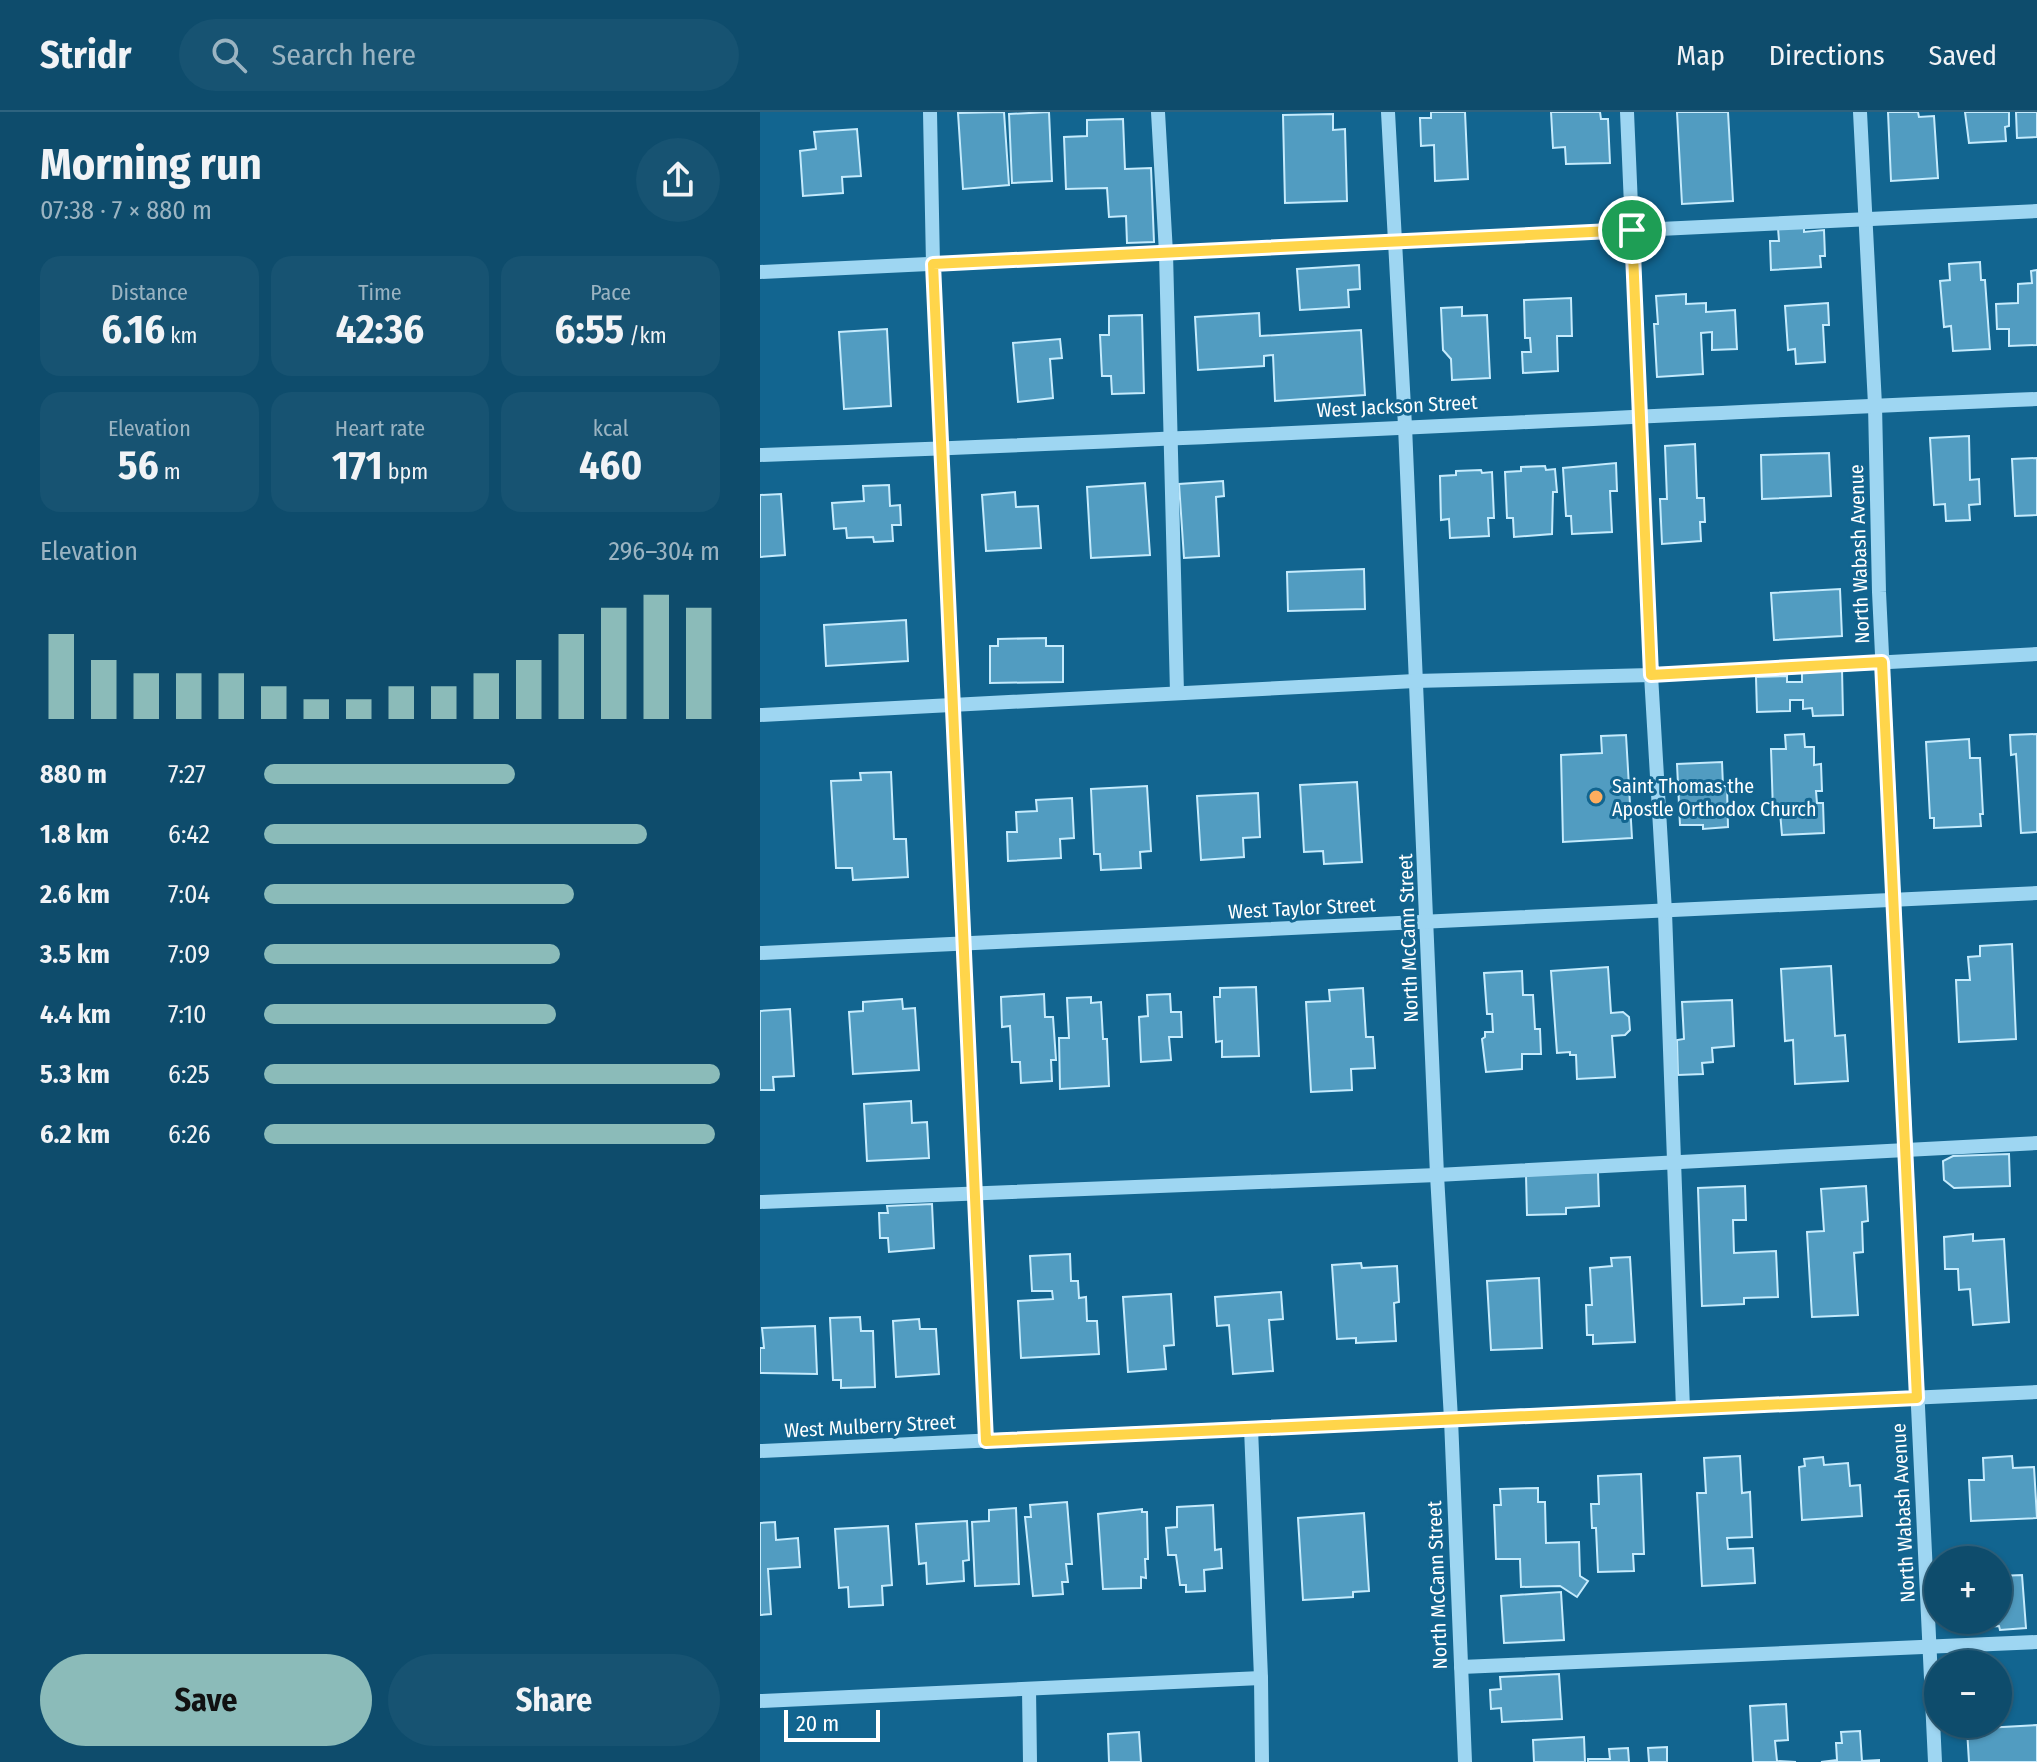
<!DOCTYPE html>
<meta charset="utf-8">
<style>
:root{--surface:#0e4c6c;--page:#175372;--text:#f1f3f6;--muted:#9bb4c2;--line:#2e637f;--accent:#8bbbb9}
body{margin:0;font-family:"Fira Sans Condensed",sans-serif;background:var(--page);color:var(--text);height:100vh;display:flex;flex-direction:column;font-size:30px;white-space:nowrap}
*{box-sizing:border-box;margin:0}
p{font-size:26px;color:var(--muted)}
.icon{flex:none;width:44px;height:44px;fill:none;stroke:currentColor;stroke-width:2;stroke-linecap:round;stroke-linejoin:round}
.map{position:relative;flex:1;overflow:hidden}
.panel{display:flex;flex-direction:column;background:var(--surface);width:760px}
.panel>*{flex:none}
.fabs{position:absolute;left:1164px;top:1434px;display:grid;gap:16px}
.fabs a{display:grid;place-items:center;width:88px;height:88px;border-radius:50%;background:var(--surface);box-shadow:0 2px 6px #0004,0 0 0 2px var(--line);font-size:40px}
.scale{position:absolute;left:24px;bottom:20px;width:96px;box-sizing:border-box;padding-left:8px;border:4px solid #fff;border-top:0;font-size:22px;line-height:28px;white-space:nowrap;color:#fff;-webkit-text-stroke:6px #126590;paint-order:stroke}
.pin{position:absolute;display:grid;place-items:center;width:68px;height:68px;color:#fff;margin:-34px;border:4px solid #fff;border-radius:50%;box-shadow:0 2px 8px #0007}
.round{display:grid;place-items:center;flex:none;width:84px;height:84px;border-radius:42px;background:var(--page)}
.headline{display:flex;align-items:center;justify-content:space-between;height:136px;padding:0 40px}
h1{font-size:44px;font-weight:700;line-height:60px}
.metrics{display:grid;grid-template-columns:repeat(3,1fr);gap:12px;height:136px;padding:8px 40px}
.metrics div{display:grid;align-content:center;border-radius:20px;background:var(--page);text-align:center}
.metrics b{font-size:40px;font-weight:700}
.metrics small{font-size:22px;font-weight:400}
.metrics p{font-size:22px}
.chart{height:224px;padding:16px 40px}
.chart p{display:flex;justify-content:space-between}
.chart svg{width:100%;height:144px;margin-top:8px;stroke:var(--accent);stroke-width:6}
.button{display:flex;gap:16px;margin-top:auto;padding:16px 40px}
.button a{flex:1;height:92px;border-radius:48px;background:var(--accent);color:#111;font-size:32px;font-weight:700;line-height:92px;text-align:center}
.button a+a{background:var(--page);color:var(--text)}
ul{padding:0 40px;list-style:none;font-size:26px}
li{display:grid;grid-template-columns:128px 96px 1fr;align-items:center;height:60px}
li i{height:20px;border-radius:10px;background:var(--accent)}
header{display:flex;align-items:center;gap:48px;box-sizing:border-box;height:112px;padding:0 40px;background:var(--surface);border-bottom:2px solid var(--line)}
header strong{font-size:38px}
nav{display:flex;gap:44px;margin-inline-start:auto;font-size:28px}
.search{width:560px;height:72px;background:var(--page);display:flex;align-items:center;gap:20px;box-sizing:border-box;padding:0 28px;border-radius:44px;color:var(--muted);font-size:30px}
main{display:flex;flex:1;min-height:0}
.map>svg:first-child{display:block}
.building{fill:#519cc1;stroke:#c5ebfd;stroke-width:2}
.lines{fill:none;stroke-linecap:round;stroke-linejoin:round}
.minor{stroke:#9ed6f2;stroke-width:14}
.route-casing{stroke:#fff;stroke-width:16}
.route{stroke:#ffd54a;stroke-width:10}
.poi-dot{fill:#ffad5e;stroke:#126590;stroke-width:3}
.labels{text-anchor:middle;stroke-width:6;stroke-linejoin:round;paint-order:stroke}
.street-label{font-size:20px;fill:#fff;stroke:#126590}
.poi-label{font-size:20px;fill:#fff;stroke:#126590;text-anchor:start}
</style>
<header>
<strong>Stridr</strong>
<div class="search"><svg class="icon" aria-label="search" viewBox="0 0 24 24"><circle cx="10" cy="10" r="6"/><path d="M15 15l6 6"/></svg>Search here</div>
<nav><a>Map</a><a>Directions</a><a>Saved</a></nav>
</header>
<main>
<section class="panel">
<div class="headline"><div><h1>Morning run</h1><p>07:38 · 7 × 880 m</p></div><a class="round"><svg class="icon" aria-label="share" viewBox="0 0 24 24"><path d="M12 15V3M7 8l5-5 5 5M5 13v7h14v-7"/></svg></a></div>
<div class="metrics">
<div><p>Distance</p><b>6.16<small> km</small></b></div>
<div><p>Time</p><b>42:36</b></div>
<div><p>Pace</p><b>6:55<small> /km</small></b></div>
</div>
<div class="metrics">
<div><p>Elevation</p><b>56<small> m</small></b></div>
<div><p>Heart rate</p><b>171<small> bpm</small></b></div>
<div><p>kcal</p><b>460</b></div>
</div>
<div class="chart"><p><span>Elevation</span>296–304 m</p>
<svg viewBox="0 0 160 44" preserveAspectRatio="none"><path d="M5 44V18M15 44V26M25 44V30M35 44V30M45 44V30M55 44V34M65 44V38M75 44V38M85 44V34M95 44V34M105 44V30M115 44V26M125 44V18M135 44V10M145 44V6M155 44V10"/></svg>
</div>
<ul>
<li><b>880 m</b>7:27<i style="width:55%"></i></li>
<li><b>1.8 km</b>6:42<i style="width:84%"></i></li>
<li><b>2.6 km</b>7:04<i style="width:68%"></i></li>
<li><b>3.5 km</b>7:09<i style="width:65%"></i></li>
<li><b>4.4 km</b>7:10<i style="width:64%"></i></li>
<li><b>5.3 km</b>6:25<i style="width:100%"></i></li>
<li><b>6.2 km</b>6:26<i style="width:99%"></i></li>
</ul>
<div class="button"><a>Save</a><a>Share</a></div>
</section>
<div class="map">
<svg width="1277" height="1650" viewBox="0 0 1277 1650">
<rect width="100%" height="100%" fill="#126590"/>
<g class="building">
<path d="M244,0l5,73 -46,4 -5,-76z"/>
<path d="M289,0l3,69 -40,2 -3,-69z"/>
<path d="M671,0h34l3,67 -33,2 -1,-36 -13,1 -1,-28h11z"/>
<path d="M791,0h49l1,7h7l2,44 -44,1 -1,-17 -12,1z"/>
<path d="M917,0h51l5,89 -51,3z"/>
<path d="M1128,0h30l1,5 15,-1 4,62 -47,3z"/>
<path d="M1205,0h44v14l-4,1 1,14 -37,2z"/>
<path d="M1256,0h21v25l-20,1z"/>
<path d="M573,2v16l12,-1 2,72 -62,2 -2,-88z"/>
<path d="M363,7l2,50 26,-1 3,74 -27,1 -1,-27 -17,1 -2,-29 -41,1 -2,-52 23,-1v-16z"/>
<path d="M97,17l4,47 -19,1 1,16 -40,3 -3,-45 16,-2 -2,-17z"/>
<path d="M1044,115v5l20,-2 1,26h-5l1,11 -50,3 -1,-29h9l-1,-13z"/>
<path d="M1220,150l1,18h4l5,69 -37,2 -2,-25 -7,1 -4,-46 10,-1 -1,-16z"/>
<path d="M599,153l1,24 -12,1 1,17 -49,3 -3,-41z"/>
<path d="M1277,158v75l-28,1v-17h-12l-1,-25 22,-1v-19l14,-1 -1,-12z"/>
<path d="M926,182v10l20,-1v9l29,-2 2,39 -25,1v-18l-11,1 2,41 -46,3 -3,-53h4l-2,-28z"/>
<path d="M811,186l1,38h-15l1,35 -35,2 -1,-21h9l-1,-14h-5l-1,-38z"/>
<path d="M1068,191l1,22h-6l2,37 -29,2 -1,-15 -7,1 -3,-44z"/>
<path d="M702,195v9l25,-1 3,63 -38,2 -1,-21 -8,-9 -2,-42z"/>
<path d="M499,201l1,23 101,-6 4,65 -90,6 -2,-46 -9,1v10l-66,4 -3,-53z"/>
<path d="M382,203l2,78 -32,1 -1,-18h-9l-2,-41h9v-19z"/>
<path d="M127,217l4,77 -47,3 -5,-77z"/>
<path d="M300,227l2,19 -12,1 3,39 -35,4 -5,-59z"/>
<path d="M1209,324l1,44 9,-1 1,25 -11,1 1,15 -24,1 -1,-17 -11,1 -4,-67z"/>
<path d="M935,332l2,54h7l1,24h-5l1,19 -39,3 -2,-45h7l-2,-53z"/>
<path d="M1069,341l2,43 -69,3 -1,-44z"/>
<path d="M1277,346v57l-22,1 -3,-57z"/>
<path d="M856,351l1,28h-7l2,41 -40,2 -1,-18h-5l-3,-48z"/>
<path d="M785,354l1,4 9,-1 2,23h-4l-1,42 -38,3 -1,-19h-6l-2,-46 16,-1v-4z"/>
<path d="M721,358l1,3 10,-1 2,46h-6l1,18 -39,2 -1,-19 -8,1 -1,-44 16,-1v-4z"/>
<path d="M463,369l1,15 -8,1 3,59 -35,2 -5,-74z"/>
<path d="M385,371l5,72 -59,3 -4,-71z"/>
<path d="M129,373l1,21 10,-1 1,20h-9l1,16 -19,1 -1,-5 -26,1 -1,-10 -12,1 -2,-26 32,-2 -1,-15z"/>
<path d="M255,380l1,15 22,-1 3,42 -55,3 -4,-56z"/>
<path d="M21,382l4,61 -25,2v-62z"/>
<path d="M604,457l1,40 -77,2 -1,-39z"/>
<path d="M1080,477l2,47 -68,4 -3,-47z"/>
<path d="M146,508l2,41 -82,5 -2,-41z"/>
<path d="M286,526v8h17v36l-73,1v-37h8v-7z"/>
<path d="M1082,557l1,46 -30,1 -1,-8 -9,1v-9h-13v11l-33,1 -1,-35 31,-1v6h15v-11z"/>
<path d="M1044,622l1,13h9v18l7,-1 1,27h-6l1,12h6l1,30 -42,2 -2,-23h-7l-2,-63h15l-1,-14z"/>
<path d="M1277,622v98l-16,1 -5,-79 -5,1 -1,-20z"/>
<path d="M866,623l6,103 -69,4 -2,-87 41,-2 -1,-17z"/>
<path d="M1209,627l1,19h10l3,56h-3l1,12 -47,2v-10h-4l-4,-76z"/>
<path d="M962,650l1,24h4l1,41 -25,2v-4h-23l-3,-61z"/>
<path d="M131,660l3,67h12l2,38 -55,3 -1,-12h-16l-5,-87 30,-1 -1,-7z"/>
<path d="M597,670l5,80 -38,2 -1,-13 -19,1 -4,-67z"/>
<path d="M387,674l4,65 -11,1 1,16 -40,2 -1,-16h-6l-3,-65z"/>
<path d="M498,681l2,44 -17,1 1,19 -43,3 -4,-64z"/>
<path d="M312,686l2,40 -14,1 1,19 -53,3 -1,-29h10l-1,-20 21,-1 -1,-11z"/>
<path d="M1252,832l4,95 -57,3 -3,-62h14l-2,-23 12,-1v-10z"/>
<path d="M1071,854l4,70 10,-1 3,46 -53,3 -2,-44 -8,1 -4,-72z"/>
<path d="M848,855l3,46 12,-1 6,5 1,13 -5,5 -13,1 3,41 -38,2 -1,-24h-6v-3l-13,1 -6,-82z"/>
<path d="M762,859l1,24h10l2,34h5l1,25h-19v15l-36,3 -4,-33 3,-2v-5h8l-1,-18h-5l-3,-41z"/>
<path d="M496,875l3,69 -37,1v-16l-6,1 -2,-45h6v-9z"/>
<path d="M603,876l3,49h7l2,31 -24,1 1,21 -41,2 -5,-90 24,-1 -1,-11z"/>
<path d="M284,882l1,23h8l3,43h-5l1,21 -31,2 -1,-21h-8l-2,-36 -8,1 -1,-30z"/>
<path d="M410,882l1,18h10l1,25h-13l2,23 -30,2 -2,-45 9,-1 -1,-21z"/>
<path d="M331,885v6l10,-1 2,37h4l2,47 -49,3 -1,-51h10l-2,-40z"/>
<path d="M142,887l1,10 12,-1 4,62 -66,4 -4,-62 14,-1v-9z"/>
<path d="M972,888l2,46 -22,2 1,14 -11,1 1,11 -25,1 -1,-35 7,-1 -2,-37z"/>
<path d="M30,897l4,67 -21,1 1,13h-14v-79z"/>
<path d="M151,989l1,22 15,-1 2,36 -62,3 -3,-57z"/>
<path d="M1249,1042l1,32 -56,2 -10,-8 -1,-19 10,-5z"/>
<path d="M838,1060l1,34 -33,2v6l-39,1 -1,-40z"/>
<path d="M985,1074l1,34h-13l1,33 42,-2 2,46 -34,1v6l-42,2 -4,-118z"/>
<path d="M1106,1074l2,35 -6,1 1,30 -9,1 4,62 -46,2 -5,-85 17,-1 -3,-42z"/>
<path d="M172,1092l2,44 -45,4 -1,-14h-8l-1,-25h9l-1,-7z"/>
<path d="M1213,1122v7l31,-2 5,83 -36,3 -3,-36 -11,1 -1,-21h-13l-1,-32z"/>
<path d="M310,1142l1,27h7l1,17 7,-1 1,24h10l2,33 -78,4 -3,-57 35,-2 -1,-8h-20l-2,-35z"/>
<path d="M870,1145l5,85 -42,2v-9h-6l-1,-30h6l-2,-37 22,-2 -1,-8z"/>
<path d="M601,1151l1,5 35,-2 2,36 -5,1 2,38 -40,2v-5l-19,1 -5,-74z"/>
<path d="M779,1166l3,70 -51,2 -4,-69z"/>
<path d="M521,1180l2,27 -14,1 4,51 -40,3 -4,-49 -12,1 -2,-29z"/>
<path d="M411,1182l3,51 -10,1 2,23 -38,3 -5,-75z"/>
<path d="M100,1205l1,14h12l2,56 -34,1v-8h-8l-3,-62z"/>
<path d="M159,1207l1,10h16l3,45 -43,3 -3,-56z"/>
<path d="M55,1214l2,48 -57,-1v-25h4l-2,-20z"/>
<path d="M980,1344l2,37 8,-1 2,45 -25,1 1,11 25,-1 2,35 -53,3 -5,-93h9l-2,-35z"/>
<path d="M1252,1344l1,12 21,-1 3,51 -66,3 -2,-41h15l-1,-22z"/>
<path d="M1063,1345l1,8 24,-2 2,23 10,-1 2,31 -60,4 -3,-53 6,-1 -1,-7z"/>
<path d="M881,1362l3,80h-11l1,17 -36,1 -2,-44h-4l-1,-24h8l-1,-28z"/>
<path d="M778,1376v14h7l1,41 33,-1 1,34 8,5 -11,16 -17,-11 -39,1 -1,-28h-24l-2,-54h7l-1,-16z"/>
<path d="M307,1390l5,62h-6l2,18h-6l1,12 -30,2 -8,-79h6l-1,-12z"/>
<path d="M453,1393l2,45 6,-1 1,19 -18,2 1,21 -19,1v-7h-6l-4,-30h-8l-2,-27 11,-1v-20z"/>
<path d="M256,1396l3,76 -44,2 -3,-64 17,-1v-11z"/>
<path d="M382,1397v3h5l1,47h-3l1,19 -5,-1v11l-38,1 -5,-75z"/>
<path d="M604,1401l5,78 -16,1v5l-50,3 -5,-82z"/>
<path d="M207,1409l2,39 -6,1 1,20 -37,3 -1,-21 -7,1 -3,-40z"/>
<path d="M15,1410l1,18 22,-2 2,29 -32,2 3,45 -11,1v-92z"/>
<path d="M128,1414l4,59 -10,1 1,19 -34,2 -1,-20 -9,1 -4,-59z"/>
<path d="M1262,1463l4,53 -26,2 -1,-4 -36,2 -1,-8h36v-44z"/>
<path d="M801,1480l3,48 -60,3 -3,-47z"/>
<path d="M799,1562l3,45 -60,3 -1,-14 -10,1 -1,-19 11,-1 -1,-12z"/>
<path d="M1026,1592l2,36 -13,1 2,20 19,1h-43l-3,-56z"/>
<path d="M1277,1613v37h-68l-2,-33z"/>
<path d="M1100,1619l2,30 17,-1v2h-58l16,-2 -1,-17h6l-1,-11z"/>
<path d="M379,1620l2,30h-32l-1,-28z"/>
<path d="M824,1625l1,25h-51l-1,-22z"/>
<path d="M907,1635v15h-18l-1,-14z"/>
<path d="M868,1636l1,14h-41v-3h22l-1,-10z"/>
</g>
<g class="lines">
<g class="minor">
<path d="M170,0l3,152 53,1177"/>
<path d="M398,0l8,141 11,440"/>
<path d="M628,0l17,314 32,749 14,244 14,343"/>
<path d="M867,0l24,563 14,237 18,497"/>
<path d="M1100,0l15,293 4,187 56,1170"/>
<path d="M0,160l1277,-61"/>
<path d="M0,343c426,-14 851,-39 1277,-56"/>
<path d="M0,603l655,-34 236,-6 386,-21"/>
<path d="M0,841l1277,-60"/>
<path d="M0,1090l677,-27 600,-32"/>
<path d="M491,1316l10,250 1,84"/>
<path d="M0,1339l1277,-59"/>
<path d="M701,1555l576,-25"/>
<path d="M269,1577l1,73"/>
<path d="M0,1589l501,-23"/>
</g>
</g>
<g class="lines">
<g class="route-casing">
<path id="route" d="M872,118l19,445 231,-13 35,736 -931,43 -53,-1177z"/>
</g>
<use href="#route" class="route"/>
</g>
<circle class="poi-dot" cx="836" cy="685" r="8"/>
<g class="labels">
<g class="street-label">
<text transform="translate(637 294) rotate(-3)" y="7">West Jackson Street</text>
<text transform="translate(1099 442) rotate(-92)" y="7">North Wabash Avenue</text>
<text transform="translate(542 796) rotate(-3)" y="7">West Taylor Street</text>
<text transform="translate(648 826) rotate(-92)" y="7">North McCann Street</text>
<text transform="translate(110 1314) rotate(-3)" y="7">West Mulberry Street</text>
<text transform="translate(1143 1401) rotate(-93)" y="7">North Wabash Avenue</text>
<text transform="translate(677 1473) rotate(-92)" y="7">North McCann Street</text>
</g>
<g class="poi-label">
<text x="852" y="681">Saint Thomas the<tspan x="852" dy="23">Apostle Orthodox Church</tspan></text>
</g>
</g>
</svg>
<div class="fabs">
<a>+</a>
<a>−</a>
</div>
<div class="scale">20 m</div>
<div class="pin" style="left:872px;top:118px;background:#1e9e55"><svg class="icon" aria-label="arrive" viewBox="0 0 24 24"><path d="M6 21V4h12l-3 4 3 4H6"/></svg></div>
</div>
</main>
